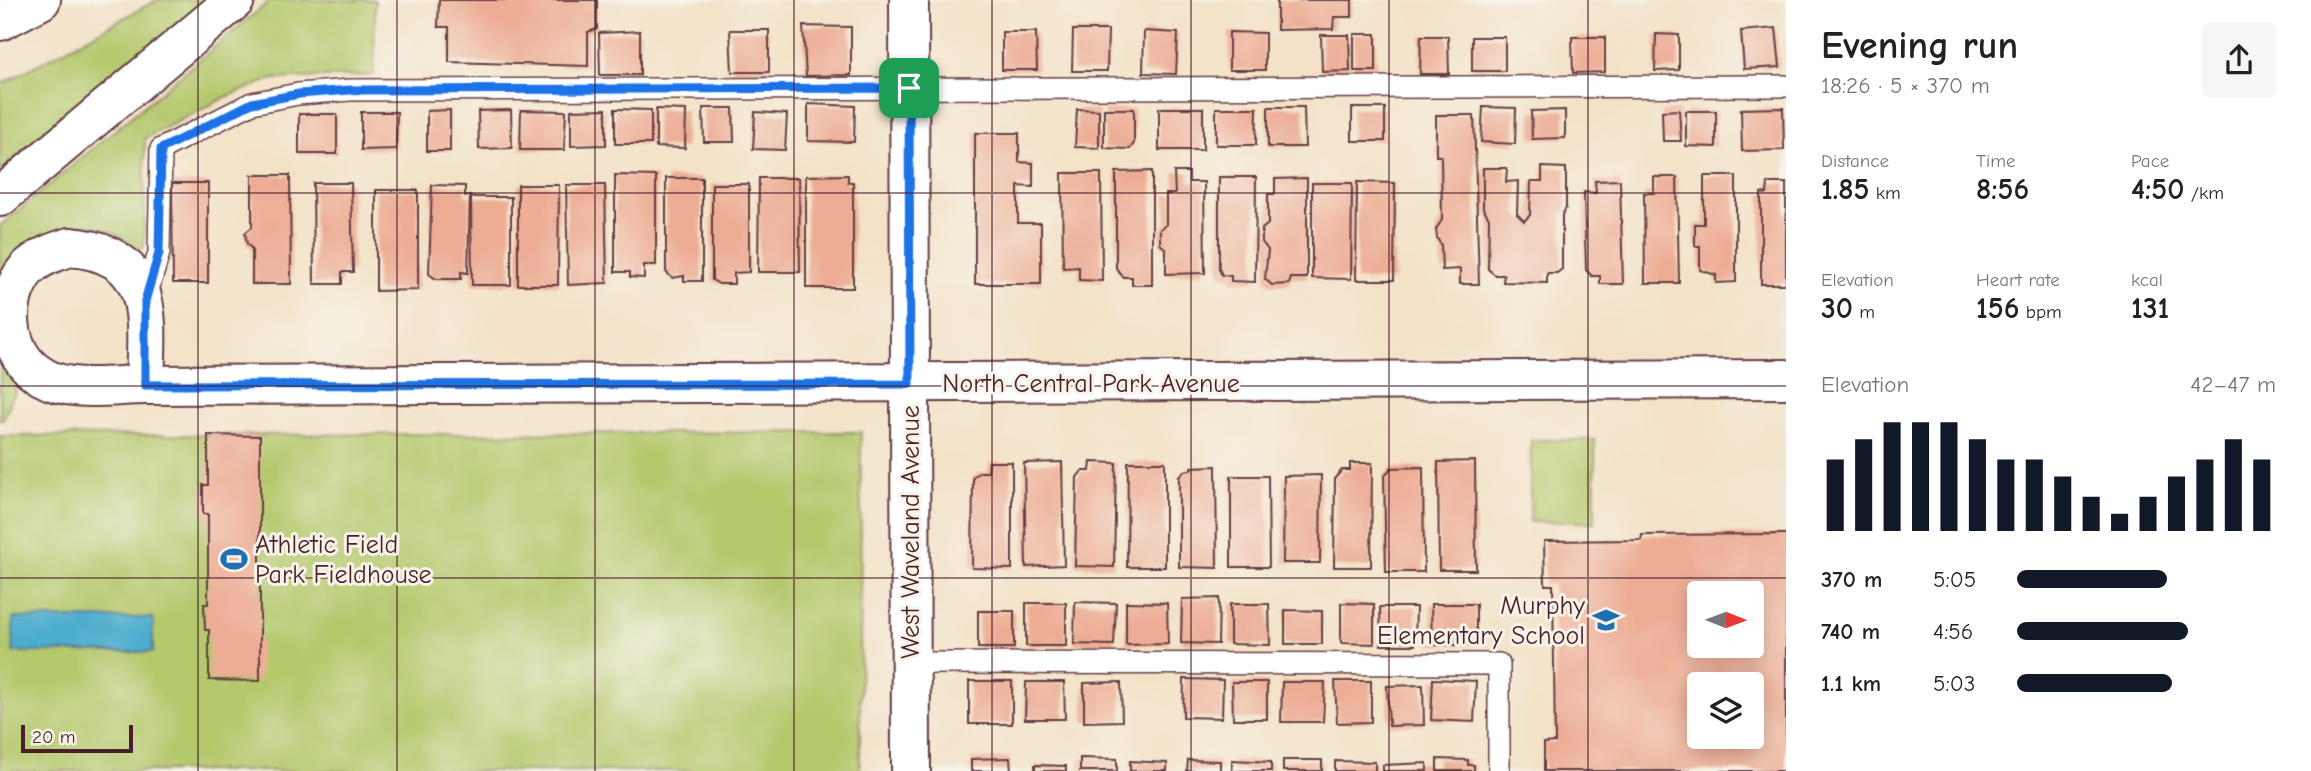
<!DOCTYPE html>
<meta charset="utf-8">
<style>
:root{--surface:#fff;--page:#f6f6f6;--text:#222;--muted:#767676;--accent:#111827}
body{margin:0;font-family:"Comic Neue",sans-serif;background:var(--page);color:var(--text);height:100vh;display:flex;flex-direction:column;font-size:26px;white-space:nowrap}
*{box-sizing:border-box;margin:0}
p{font-size:23px;color:var(--muted)}
.icon{flex:none;width:38px;height:38px;fill:none;stroke:currentColor;stroke-width:2;stroke-linecap:round;stroke-linejoin:round}
.map{position:relative;flex:1;overflow:hidden}
.drawer{display:flex;flex-direction:column;background:var(--surface);width:525px}
.drawer>*{flex:none}
.needle{width:46px;rotate:91deg}
.buttons{position:absolute;left:1687px;top:581px;display:grid;gap:14px}
.buttons a{display:grid;place-items:center;width:77px;height:77px;border-radius:7px;background:var(--surface);box-shadow:0 4px 18px #0003;font-size:35px}
.scale{position:absolute;left:21px;bottom:18px;width:112px;box-sizing:border-box;padding-left:7px;border:4px solid #4a1f2b;border-top:0;font-size:19px;line-height:24px;white-space:nowrap;color:#4a1f2b;-webkit-text-stroke:5px #f7f3e8;paint-order:stroke}
.pin{position:absolute;display:grid;place-items:center;width:60px;height:60px;color:#fff;margin:-30px;border-radius:14px;box-shadow:0 4px 10px #0006}
.round{display:grid;place-items:center;flex:none;width:74px;height:74px;border-radius:7px;background:var(--page)}
.summary{display:flex;align-items:center;justify-content:space-between;height:119px;padding:0 35px}
h1{font-size:38px;font-weight:600;line-height:52px}
.metrics{display:grid;grid-template-columns:repeat(3,1fr);gap:10px;height:119px;padding:7px 35px}
.metrics div{display:grid;align-content:center}
.metrics b{font-size:30px;font-weight:600}
.metrics small{font-size:19px;font-weight:400}
.metrics p{font-size:19px}
.chart{height:196px;padding:14px 35px}
.chart p{display:flex;justify-content:space-between}
.chart svg{width:100%;height:126px;margin-top:7px;stroke:var(--accent);stroke-width:6}
ul{padding:0 35px;list-style:none;font-size:23px}
li{display:grid;grid-template-columns:112px 84px 1fr;align-items:center;height:52px}
li i{height:18px;border-radius:9px;background:var(--accent)}
main{display:flex;flex:1;min-height:0}
.map>svg:first-child{display:block}
.green{fill:#b4c86c;stroke:#7f744c;stroke-width:2}
.water{fill:#4eadcd;stroke:#4c667c;stroke-width:2}
.building{fill:#edad95;fill-rule:evenodd}
.lines{fill:none;stroke-linecap:round;stroke-linejoin:round}
.service-casing{stroke:#633c42;stroke-width:24}
.minor-casing{stroke:#633c42;stroke-width:42}
.motorway-casing{stroke:#633c42;stroke-width:42}
.service{stroke:#fff;stroke-width:21}
.minor{stroke:#fff;stroke-width:38}
.motorway{stroke:#fff;stroke-width:38}
.route-casing{stroke:#fff;stroke-width:14}
.route{stroke:#1a73e8;stroke-width:9}
.grid{fill:none;stroke:#4a1f2b;stroke-width:2;stroke-opacity:0.55}
.labels{text-anchor:middle;stroke-width:6;stroke-linejoin:round;paint-order:stroke}
.street-label{font-size:26px;fill:#4a1f2b;stroke:#f7f3e8}
.poi-label{font-size:26px;fill:#4a1f2b;stroke:#f7f3e8;text-anchor:start}
</style>
<main>
<div class="map">
<svg width="1786" height="771" viewBox="0 0 1786 771">
<rect width="100%" height="100%" fill="#f7f3e8"/>
<filter id="ink" filterUnits="userSpaceOnUse"><feTurbulence type="fractalNoise" baseFrequency=".0143" numOctaves="2"/><feDisplacementMap in="SourceGraphic" scale="14" xChannelSelector="R" yChannelSelector="G"/><feConvolveMatrix kernelMatrix="1 2 1 2 8 2 1 2 1" color-interpolation-filters="sRGB"/></filter>
<filter id="wash" filterUnits="userSpaceOnUse"><feTurbulence type="fractalNoise" baseFrequency=".00686" numOctaves="4" result="noise"/><feDisplacementMap in="SourceGraphic" scale="28" xChannelSelector="R" yChannelSelector="G"/><feGaussianBlur stdDeviation="1.57" result="paint"/><feColorMatrix in="noise" values="0 0 0 0 0 0 0 0 0 0 0 0 0 0 0 0 0 1.4 0 .05"/><feComposite in="paint" operator="in"/></filter>
<g filter="url(#wash)">
<rect width="100%" height="100%" fill="#f3e2c7"/>
<g class="green">
<path d="M157,0h50l-207,171v-86z"/>
<path d="M271,0h104l-1,75 -102,4 -46,18 -81,41 -1,109c-11,5 -14,-4 -23,-10 -46,-29 -89,0 -121,34v-45z"/>
<path d="M0,363l19,19 -16,38h-3z"/>
<path d="M861,432l-1,339h-860v-335z"/>
<path d="M1531,440h64v82h-65z"/>
</g>
<rect class="water" x="13" y="618" width="140" height="34"/>
<g id="blocks">
<g class="building">
<path d="M439,0h158v29l-9,3v34l-139,-4v-35h-11z"/>
<path d="M1277,0h75v17h-18l-1,12 -56,1z"/>
<path d="M803,26l48,1v48l-45,1z"/>
<path d="M1776,28l4,39 -36,2 -3,-38z"/>
<path d="M730,30h39v42h-37z"/>
<path d="M1073,30h35l-1,41h-35z"/>
<path d="M640,31v44h-40l-1,-42z"/>
<path d="M1144,31l34,2 -2,41 -33,-1z"/>
<path d="M1002,32h34l1,38h-35z"/>
<path d="M1229,32l36,1v37h-36z"/>
<rect x="1354" y="34" width="22" height="37"/>
<path d="M1656,34l23,1v35l-24,1z"/>
<path d="M1321,35h28l1,36 -28,1z"/>
<path d="M1421,36h27l1,38h-29z"/>
<rect x="1472" y="37" width="33" height="34"/>
<path d="M1572,37h33v35l-32,1z"/>
<path d="M808,104l47,2 -1,36 -46,-1z"/>
<path d="M1268,107h36l1,40h-37z"/>
<path d="M1483,107l33,1 -1,36 -34,-2z"/>
<path d="M703,108h30l1,34h-30z"/>
<rect x="1159" y="108" width="44" height="42"/>
<path d="M1216,108h41l-1,37h-40z"/>
<rect x="1352" y="108" width="33" height="33"/>
<path d="M1783,108l1,42 -42,1 -1,-42z"/>
<path d="M606,109v36l-35,1v-36z"/>
<path d="M615,109l36,1v34h-36z"/>
<path d="M656,109l30,1 -1,38 -29,-1z"/>
<path d="M1077,109l22,1v38l-24,-1z"/>
<path d="M1104,109h30v34l-4,6 -26,-1z"/>
<path d="M450,110v41h-23v-40z"/>
<path d="M511,110l1,38 -33,1 -1,-38z"/>
<path d="M521,110l45,1 -2,39h-44z"/>
<path d="M1565,110v28l-33,1 -1,-28z"/>
<path d="M1679,110l2,31h-18l-1,-30z"/>
<path d="M1686,111h30v36l-30,-1z"/>
<path d="M361,112h36l-1,37 -35,1z"/>
<path d="M755,112l32,2 -2,36 -32,-1z"/>
<rect x="299" y="114" width="38" height="40"/>
<path d="M1436,115h38l5,169h-19v-15l-18,1 -1,-25 -4,-7 -1,-9 6,-9 -1,-64h-5z"/>
<path d="M975,133h44v29l14,1v24l-15,-1v37h23v61h-66z"/>
<path d="M1542,167l24,1v40l-4,7v54l-5,4h-10v10l-44,-1 1,-7h-9l-7,-6 1,-51 -6,-10v-40h24l-1,14 12,-1 -1,33 7,7 6,-6 1,-34h11z"/>
<path d="M1152,171v114h-20v-8h-9l-7,-9v-96z"/>
<path d="M1174,172h15v10h15l1,91 -39,1v-25l-6,-5v-15l6,-4v-31h9z"/>
<path d="M1062,173h39l1,108 -23,-1v-13l-16,1z"/>
<path d="M252,175h38l1,109h-39v-35l-5,-5 -2,-11 7,-6z"/>
<path d="M615,175l41,1v89h-12v13l-14,-1v-5h-15z"/>
<path d="M848,175v7h5v106h-47v-112z"/>
<path d="M1704,176h32v106l-20,1v-8l-16,-5v-24h-5v-22h9z"/>
<path d="M1219,177h37l-1,105 -24,-1v-5l-9,-1 -3,-6z"/>
<path d="M1654,177h23l2,106h-34l-1,-90h10z"/>
<path d="M666,178h36v103h-18v-5l-12,2 -6,-6z"/>
<path d="M759,178h40l1,94h-42z"/>
<path d="M1307,178v100h-16l-2,6 -17,1 -7,-6 3,-29 -6,-8v-13l6,-5v-30h7v-15z"/>
<path d="M1620,180l3,104h-23v-8h-8l-6,-6 -2,-78 12,1 -1,-12z"/>
<path d="M1357,182l38,1 -1,97h-38z"/>
<path d="M172,183h36v100h-35z"/>
<path d="M313,183h38l2,89h-11v12h-28z"/>
<path d="M1312,183h40l-1,96 -39,-1z"/>
<path d="M1768,183h18v101h-25v-91l6,1z"/>
<path d="M712,184h37v88l-15,1v11h-15l-7,-4z"/>
<path d="M432,185l33,1v10h5l-2,77 -7,-1v7h-25l-7,-5z"/>
<path d="M518,185h41l-1,100h-40z"/>
<path d="M566,185h39l2,98 -39,2z"/>
<path d="M376,190h42v100l-42,1z"/>
<path d="M471,197h40v88h-39z"/>
<path d="M208,435l52,1v245l-51,-1v-50h-4l-1,-26h4v-90h-5v-29h5z"/>
<path d="M1475,461l1,109h-37l-1,-108z"/>
<path d="M989,462h23v107l-40,-1 1,-91 7,-5h8z"/>
<path d="M1062,462l2,103 -38,2 -2,-104z"/>
<path d="M1091,462l25,1 -2,104 -39,-1 2,-89 5,-6h8z"/>
<path d="M1128,462h37v105h-38z"/>
<path d="M1350,463h22l-1,104h-37l1,-89 7,-8h8z"/>
<path d="M1216,466l1,102 -38,-1v-90l5,-6 7,-1v-3z"/>
<path d="M1423,467l1,105h-38l-2,-95 7,-9z"/>
<path d="M1321,475l-1,88h-37l1,-87z"/>
<path d="M1231,476h37l1,91h-38z"/>
<path d="M1786,534v237h-242v-28l11,-1 -2,-157h-8l-1,-44 97,-1 1,-5zM1699,593h53v53h-53zM1699,684h53v53h-53z"/>
<path d="M1219,598l-1,46 -37,-1 1,-44z"/>
<path d="M1075,602l41,1 -2,42 -40,-1z"/>
<path d="M1126,602l41,1 1,41 -42,1z"/>
<rect x="1026" y="603" width="40" height="43"/>
<path d="M1341,603l33,1v40l-33,-1z"/>
<path d="M1230,604h39l1,41 -40,-1z"/>
<path d="M1431,604h45v41h-44z"/>
<path d="M1380,607h36l-1,38h-34z"/>
<path d="M1285,610l37,1v33h-37z"/>
<rect x="978" y="611" width="36" height="37"/>
<path d="M1184,679l39,1 -1,38 -39,-1z"/>
<path d="M1433,679l43,2 -2,41 -43,-2z"/>
<rect x="969" y="681" width="43" height="43"/>
<path d="M1335,681h36v41l-34,1z"/>
<path d="M1026,682h38l1,37h-40z"/>
<path d="M1121,682l1,39 -38,1v-39z"/>
<path d="M1232,682h35v37h-34z"/>
<path d="M1282,682h43l-2,40h-42z"/>
<path d="M1423,685l1,40 -35,1 -2,-40z"/>
<path d="M1010,758l1,13h-40v-12z"/>
<path d="M1080,758l37,1v12h-37z"/>
<path d="M1437,759l31,1v5h6v6h-37z"/>
<path d="M1188,760l32,1v10h-33z"/>
<path d="M1232,760l39,2v9h-39z"/>
<rect x="1283" y="760" width="39" height="11"/>
<path d="M1130,761l37,2v8h-37z"/>
<path d="M1335,761l40,1v9h-40z"/>
<path d="M1427,763v8h-44v-6z"/>
<path d="M1035,765l31,1v5h-31z"/>
</g>
</g>
</g>
<g filter="url(#ink)">
<use href="#blocks" fill-opacity="0" stroke="#633c42" stroke-width="2"/>
<g class="lines">
<g class="service-casing">
<g id="service">
<path d="M145,300l14,-47 2,-104 91,-46 46,-9 52,-4 1436,-4"/>
<path d="M911,663l588,1v107"/>
</g>
</g>
<g class="minor-casing">
<g id="minor">
<path d="M909,0l2,771"/>
<path d="M70,247c87,7 77,70 75,138 -31,0 -75,8 -102,-8 -38,-21 -43,-77 -16,-108 12,-12 27,-17 43,-22z"/>
<path d="M145,385l1641,-6"/>
</g>
</g>
<g class="motorway-casing">
<g id="motorway">
<path d="M0,21l41,-21"/>
<path d="M0,197l235,-197"/>
</g>
</g>
<use href="#service" class="service"/>
<use href="#minor" class="minor"/>
<use href="#motorway" class="motorway"/>
</g>
</g>
<g class="lines" filter="url(#ink)">
<g class="route-casing">
<path id="route" d="M909,88l1,296 -765,1v-84l14,-48 2,-104 91,-46 47,-9 51,-4z"/>
</g>
<use href="#route" class="route"/>
</g>
<path class="grid" d="M198,0v771M397,0v771M595,0v771M794,0v771M992,0v771M1191,0v771M1389,0v771M1588,0v771M0,193h1786M0,386h1786M0,578h1786"/>
<defs>
<g id="stadium-bare" transform="scale(2.1)"><path d="M0-5a6.5 5 0 1 0 0 10a6.5 5 0 1 0 0-10ZM-3.5-1.8h7v3.6h-7Z" fill="#1f6fb2" stroke="#f7f3e8" stroke-width="2.5" paint-order="stroke"/></g>
<g id="school-bare" transform="scale(2.1)"><path d="M0-5L7-2L0 1L-7-2ZM-4 1L0 2.5L4 1V4Q0 6-4 4Z" fill="#1f6fb2" stroke="#f7f3e8" stroke-width="2.5" paint-order="stroke"/></g>
</defs>
<g fill-rule="evenodd">
<use href="#stadium-bare" x="234" y="559"/>
<use href="#school-bare" x="1606" y="620"/>
</g>
<g class="labels">
<g class="street-label">
<text x="1091" y="392">North Central Park Avenue</text>
<text transform="translate(910 532) rotate(-90)" y="9">West Waveland Avenue</text>
</g>
<g class="poi-label">
<text x="255" y="553">Athletic Field<tspan x="255" dy="30">Park Fieldhouse</tspan></text>
<text x="1585" y="614" text-anchor="end">Murphy<tspan x="1585" dy="30">Elementary School</tspan></text>
</g>
</g>
</svg>
<div class="buttons">
<a><svg class="needle" viewBox="-14 -14 28 28"><path d="M0-13l5 13h-10z" fill="#e53935"/><path d="M0 13l5-13h-10z" fill="#767676"/></svg></a>
<a><svg class="icon" aria-label="layers" viewBox="0 0 24 24"><path d="M12 4l9 5-9 5-9-5zM3 14l9 5 9-5"/></svg></a>
</div>
<div class="scale">20 m</div>
<div class="pin" style="left:909px;top:88px;background:#1e9e55"><svg class="icon" aria-label="arrive" viewBox="0 0 24 24"><path d="M6 21V4h12l-3 4 3 4H6"/></svg></div>
</div>
<section class="drawer">
<div class="summary"><div><h1>Evening run</h1><p>18:26 · 5 × 370 m</p></div><a class="round"><svg class="icon" aria-label="share" viewBox="0 0 24 24"><path d="M12 15V3M7 8l5-5 5 5M5 13v7h14v-7"/></svg></a></div>
<div class="metrics">
<div><p>Distance</p><b>1.85<small> km</small></b></div>
<div><p>Time</p><b>8:56</b></div>
<div><p>Pace</p><b>4:50<small> /km</small></b></div>
</div>
<div class="metrics">
<div><p>Elevation</p><b>30<small> m</small></b></div>
<div><p>Heart rate</p><b>156<small> bpm</small></b></div>
<div><p>kcal</p><b>131</b></div>
</div>
<div class="chart"><p><span>Elevation</span>42–47 m</p>
<svg viewBox="0 0 160 44" preserveAspectRatio="none"><path d="M5 44V19M15 44V12M25 44V6M35 44V6M45 44V6M55 44V12M65 44V19M75 44V19M85 44V25M95 44V32M105 44V38M115 44V32M125 44V25M135 44V19M145 44V12M155 44V19"/></svg>
</div>
<ul>
<li><b>370 m</b>5:05<i style="width:58%"></i></li>
<li><b>740 m</b>4:56<i style="width:66%"></i></li>
<li><b>1.1 km</b>5:03<i style="width:60%"></i></li>
</ul>
</section>
</main>
